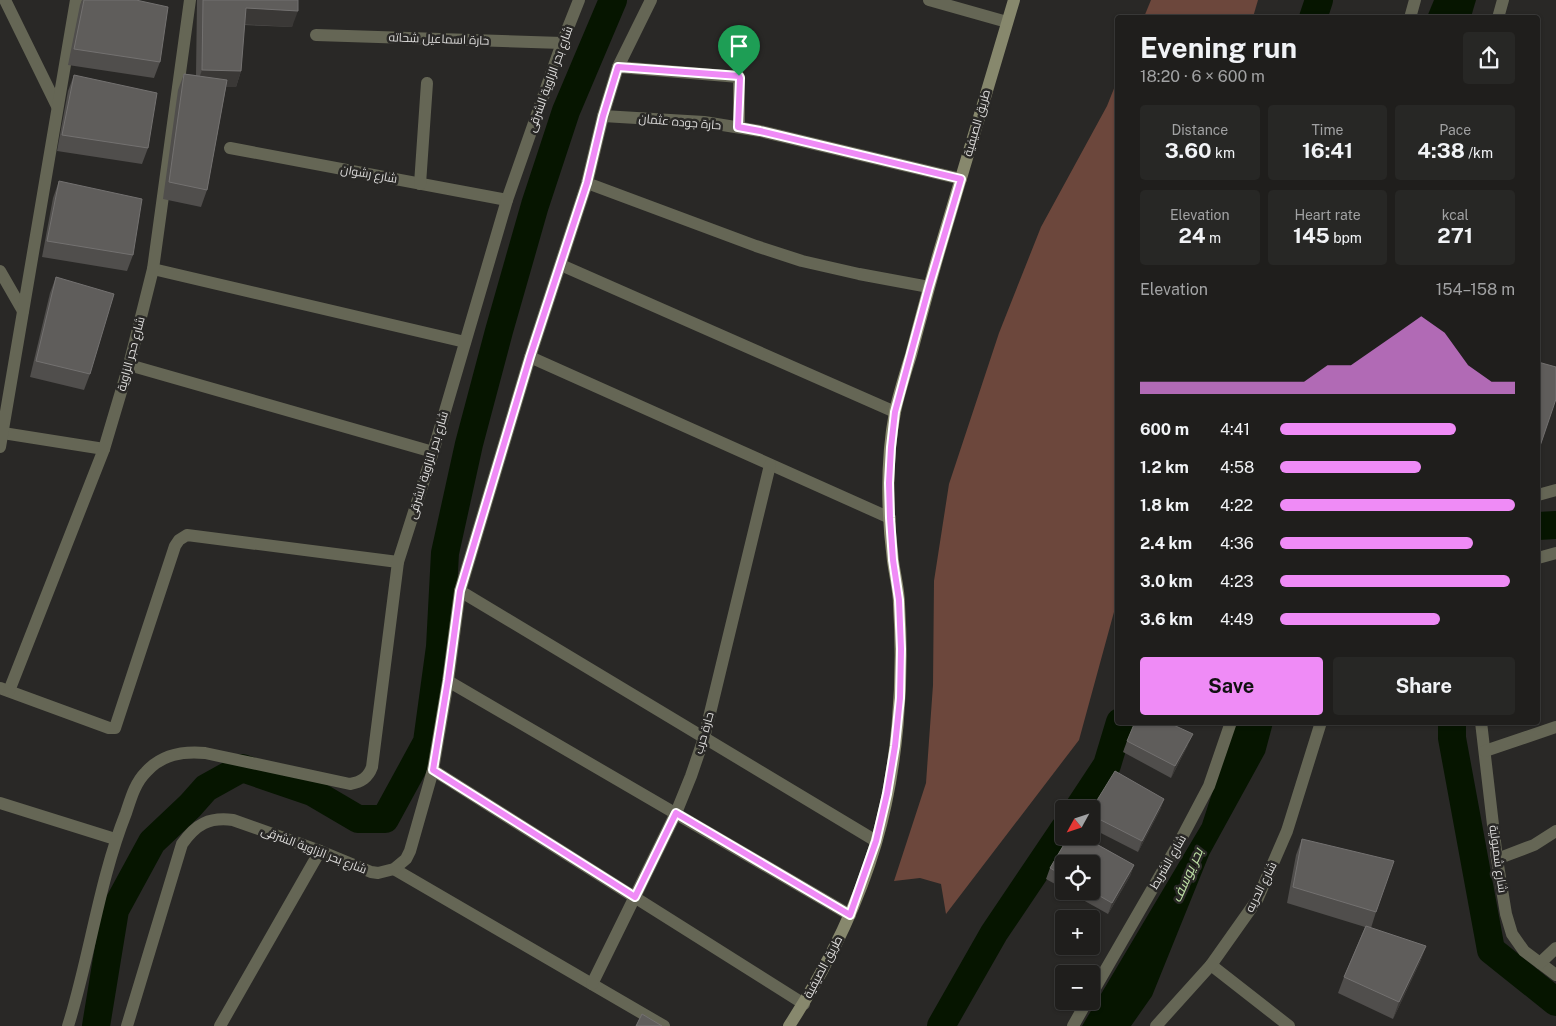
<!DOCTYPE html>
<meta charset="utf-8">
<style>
:root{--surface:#1f1e1c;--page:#272725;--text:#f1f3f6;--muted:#a1a2a3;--line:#3c3c3b;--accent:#ef8bf6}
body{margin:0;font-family:"Public Sans",Cairo,sans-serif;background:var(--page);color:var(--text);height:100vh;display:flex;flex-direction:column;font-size:19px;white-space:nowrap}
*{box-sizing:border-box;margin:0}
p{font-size:16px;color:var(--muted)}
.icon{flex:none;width:28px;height:28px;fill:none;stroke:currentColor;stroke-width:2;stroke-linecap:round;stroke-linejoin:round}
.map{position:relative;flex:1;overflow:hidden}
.side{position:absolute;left:1115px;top:15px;width:425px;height:710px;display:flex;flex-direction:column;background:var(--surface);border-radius:5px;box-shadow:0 1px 4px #0004,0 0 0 1px var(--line)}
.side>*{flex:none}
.needle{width:32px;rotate:230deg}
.tools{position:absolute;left:1055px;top:800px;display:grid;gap:10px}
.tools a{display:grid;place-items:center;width:45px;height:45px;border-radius:5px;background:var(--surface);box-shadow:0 1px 4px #0004,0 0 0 1px var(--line);font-size:25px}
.pin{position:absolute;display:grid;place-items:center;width:42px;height:42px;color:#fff;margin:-51px -21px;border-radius:50% 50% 50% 0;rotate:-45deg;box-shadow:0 0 5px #0007}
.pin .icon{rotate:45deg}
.round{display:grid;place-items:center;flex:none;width:52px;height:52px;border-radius:5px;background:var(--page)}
.headline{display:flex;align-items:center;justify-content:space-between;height:85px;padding:0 25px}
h1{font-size:28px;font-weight:700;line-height:38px}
.stats{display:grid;grid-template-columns:repeat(3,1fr);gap:8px;height:85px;padding:5px 25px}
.stats div{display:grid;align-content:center;border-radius:5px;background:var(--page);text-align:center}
.stats b{font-size:21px;font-weight:700}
.stats small{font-size:14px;font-weight:400}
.stats p{font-size:14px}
.chart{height:140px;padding:10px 25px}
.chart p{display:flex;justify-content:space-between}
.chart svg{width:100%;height:90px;margin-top:5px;fill:var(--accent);opacity:.7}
.button{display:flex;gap:10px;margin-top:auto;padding:10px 25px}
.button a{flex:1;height:58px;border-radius:5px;background:var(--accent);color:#111;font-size:20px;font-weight:700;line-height:58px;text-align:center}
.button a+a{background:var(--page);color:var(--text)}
ul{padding:0 25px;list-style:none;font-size:16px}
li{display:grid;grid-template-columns:80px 60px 1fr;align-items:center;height:38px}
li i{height:12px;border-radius:6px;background:var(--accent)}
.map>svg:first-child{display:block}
.green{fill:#6c473c}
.water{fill:#061500}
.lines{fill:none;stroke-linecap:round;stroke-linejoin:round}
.canal{stroke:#061500;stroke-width:28}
.street{stroke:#656655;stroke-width:12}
.secondary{stroke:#87886d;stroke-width:12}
.wall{fill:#504e4c}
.shaded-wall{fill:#3a3836}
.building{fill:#5f5d5b;stroke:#737170}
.route-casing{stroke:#fff;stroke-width:10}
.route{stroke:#ef8bf6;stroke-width:6}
.labels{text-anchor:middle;stroke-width:5;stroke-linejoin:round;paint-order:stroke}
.street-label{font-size:12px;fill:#dedddc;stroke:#292826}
.water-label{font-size:14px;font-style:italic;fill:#bfe2a6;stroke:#292826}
</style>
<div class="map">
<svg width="1556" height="1026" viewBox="0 0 1556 1026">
<rect width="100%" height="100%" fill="#292826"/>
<g class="green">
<path d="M1151,0h107l-5,17h-109z"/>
<path d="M1117,81v520l-38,139 -133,174 -5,-30 -21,-6 -26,3 32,-98 7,-98 1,-104 15,-97 50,-151 42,-106 66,-121z"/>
</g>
<g class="water">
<path d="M1434,0h42l-5,17h-44z"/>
<path d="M1235,723h38l-8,30 -56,102 -57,141 -21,30h-49l120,-202z"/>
</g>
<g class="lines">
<g class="canal">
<path d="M1313,18l6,-18"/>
<path d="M1538,526l18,-1"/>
<path d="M1452,722v16l39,212 65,52"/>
<path d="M1078,809l29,-44 13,-43"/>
<path d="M96,1026l19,-116 37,-68 38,-36 16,-18 36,-20 70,24 46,27h27l42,-77 13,-95 5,-94 24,-109 30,-113 36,-126 31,-94 47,-111"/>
<path d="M941,1026l53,-93 70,-104"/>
</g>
<g class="street">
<path d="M5,0l52,106"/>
<path d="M929,0l78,22"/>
<path d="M1410,18l5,-18"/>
<path d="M1498,18l5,-18"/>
<path d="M316,35l246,8"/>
<path d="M618,67l121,10v50"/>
<path d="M603,116l101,6 56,9 201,48"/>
<path d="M230,148l277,52"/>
<path d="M587,183l169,63 46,15 57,13 70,13"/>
<path d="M420,184l7,-101"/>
<path d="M561,265l334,147"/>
<path d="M153,269l312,73"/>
<path d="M0,271l23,40"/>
<path d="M530,357l360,161"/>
<path d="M129,365l304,87"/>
<path d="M0,434l3,-1 101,16"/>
<path d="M0,447l76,-447"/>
<path d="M1538,495l18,-5"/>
<path d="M1538,558l18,-5"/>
<path d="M460,591l416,250"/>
<path d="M448,681l402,234"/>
<path d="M0,688l109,40h6l60,-182 4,-6 8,-5 211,27"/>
<path d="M9,691l95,-242 25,-84 24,-96 37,-269"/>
<path d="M1481,722l16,137 9,55 6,20 12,17 32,24"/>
<path d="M1485,751l71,-24"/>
<path d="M433,770l371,234"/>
<path d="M0,803l115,36"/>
<path d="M1497,859l37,-14 22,-14"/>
<path d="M394,869l270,157"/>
<path d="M1540,963l16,-15"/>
<path d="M1211,965l78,61"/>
<path d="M592,984l84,-171 15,-37 13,-38 66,-273"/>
<path d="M1091,995l89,-154 29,-55 22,-64"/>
<path d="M68,1026c22,-70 31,-145 58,-213 5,-15 9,-30 20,-41 16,-18 37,-21 59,-19l145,31c11,-2 18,-6 22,-17l26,-205 35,-110 74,-252 55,-157 17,-43"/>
<path d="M127,1026l55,-182c14,-20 27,-27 51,-24l87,31 51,21 7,1 16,-4 12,-10 4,-8 23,-81 15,-89 12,-90 70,-234 57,-174 16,-67 15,-49 33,-67"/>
<path d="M220,1026l100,-175"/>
<path d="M1073,1026l14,-25"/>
<path d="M1156,1026l55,-61 46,-65 30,-69 34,-109"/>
</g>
<path class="secondary" d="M789,1026c37,-57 68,-118 87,-183 22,-75 28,-162 23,-239 0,-14 -4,-28 -6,-43 -6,-48 -7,-101 2,-149 4,-19 10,-38 16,-57 10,-38 20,-76 31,-113 24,-81 48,-162 72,-242"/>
</g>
<g class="wall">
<path d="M82,0h54l24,62 -6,16 -86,-13 12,-60z"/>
<path d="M197,0h101l-6,27 -48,-2 -3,46 -5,16h-10l-19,103 -6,17 -38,-8 15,-109 6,-16 12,1z"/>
<path d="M74,75l74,73 -6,16 -85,-13 11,-60z"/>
<path d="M59,181l74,74 -6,16 -85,-14 11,-59z"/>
<path d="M56,277l34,97 -6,16 -54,-13 20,-84z"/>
<path d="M1127,741l61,4 -17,33 -48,-26z"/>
<path d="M1164,799l-4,11 -22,42 -47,-24v-18z"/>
<path d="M1069,836h13l52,29 -4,11 -22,38 -41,-23h24v-27h-27v25l-18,-10 4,-11z"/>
<path d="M1302,839l74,73 -5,16 55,18 -6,16 -27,57 -55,-26 6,-16 21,-50 -78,-24 9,-48z"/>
</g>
<g class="shaded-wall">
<path d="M246,8l52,3 -6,16 -52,-3z"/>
<path d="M202,70l39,1 -5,16h-40z"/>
<path d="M1193,734l-5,11 -17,33 4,-12z"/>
<path d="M1164,799l-4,11 -22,42 4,-11z"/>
<path d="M1134,865l-4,11 -22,38 4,-11z"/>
<path d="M1426,946l-6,16 -27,57 6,-17z"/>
</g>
<g class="building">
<path d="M84,0h52l32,7 -8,55 -86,-13z"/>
<path d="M203,0h95v11l-52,-3 -5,63 -39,-1z"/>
<path d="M184,74l43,6 -20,110 -38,-8z"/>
<path d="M74,75l83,18 -9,55 -86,-13z"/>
<path d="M59,181l83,18 -9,56 -86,-14z"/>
<path d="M56,277l58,17 -24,80 -54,-13z"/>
<path d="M1538,362l18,5v32l-18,53z"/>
<path d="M1135,722h32l26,12 -18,32 -48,-25z"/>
<path d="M1115,771l49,28 -22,42 -51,-26v-5z"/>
<path d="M1069,836h13l52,29 -22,38 -21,-12v-27h-27v12l-14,-8z"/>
<path d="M1302,839l92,22 -18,51 -83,-25z"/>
<path d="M1366,926l60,20 -27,56 -55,-25z"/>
<path d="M642,1014l20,12h-26z"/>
</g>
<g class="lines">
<g class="route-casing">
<path id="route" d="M618,67l121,9 1,2 -2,49 22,4 201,48 -32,108 -34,125 -4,35 -2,36 1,35 3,42 6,40 2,49 -1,49 -5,48 -8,48 -11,47 -26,74 -174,-102 -41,84 -202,-127 15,-90 12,-89 70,-234 57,-174 16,-67z"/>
</g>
<use href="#route" class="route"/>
</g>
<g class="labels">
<g class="street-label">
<text transform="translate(439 39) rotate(2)" y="4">حارة اسماعيل شحاته</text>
<text transform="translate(550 79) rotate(-70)" y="4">شارع بحر الزاوية الشرقى</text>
<text transform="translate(680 122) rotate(5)" y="4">حارة جوده عثمان</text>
<text transform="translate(977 123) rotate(-74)" y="4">طريق الصيفية</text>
<text transform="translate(369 174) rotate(10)" y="4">شارع رشوان</text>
<text transform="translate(131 354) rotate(-75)" y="4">شارع حجر الزاوية</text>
<text transform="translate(428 465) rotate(-73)" y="4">شارع بحر الزاوية الشرقى</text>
<text transform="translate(704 733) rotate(-74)" y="4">حارة حرب</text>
<text transform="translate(314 850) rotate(21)" y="4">شارع بحر الزاوية الشرقى</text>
<text transform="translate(1498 859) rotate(82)" y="4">شارع شمبولية</text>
<text transform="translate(1168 862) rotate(-60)" y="4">شارع الشريط</text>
<text transform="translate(1261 887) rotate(-63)" y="4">شارع الحريه</text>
<text transform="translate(823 967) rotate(-62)" y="4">طريق الصيفية</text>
</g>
<g class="water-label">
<text transform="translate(1187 875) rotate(-66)" y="5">بحر يوسف</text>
</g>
</g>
</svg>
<div class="tools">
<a><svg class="needle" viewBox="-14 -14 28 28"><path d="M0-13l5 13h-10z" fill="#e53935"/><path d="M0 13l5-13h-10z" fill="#a1a2a3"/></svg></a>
<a><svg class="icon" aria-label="locate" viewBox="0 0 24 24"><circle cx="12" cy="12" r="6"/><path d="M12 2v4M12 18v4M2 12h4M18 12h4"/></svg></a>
<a>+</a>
<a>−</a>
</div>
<div class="pin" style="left:739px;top:76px;background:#1e9e55"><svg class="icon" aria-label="arrive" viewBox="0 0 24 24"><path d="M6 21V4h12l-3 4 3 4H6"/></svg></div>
<section class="side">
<div class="headline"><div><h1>Evening run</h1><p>18:20 · 6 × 600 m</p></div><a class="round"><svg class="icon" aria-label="share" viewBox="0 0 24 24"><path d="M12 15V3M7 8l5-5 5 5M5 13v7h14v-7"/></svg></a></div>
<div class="stats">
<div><p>Distance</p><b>3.60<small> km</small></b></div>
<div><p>Time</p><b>16:41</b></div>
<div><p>Pace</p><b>4:38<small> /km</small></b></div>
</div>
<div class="stats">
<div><p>Elevation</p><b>24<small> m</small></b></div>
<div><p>Heart rate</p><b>145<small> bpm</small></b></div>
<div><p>kcal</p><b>271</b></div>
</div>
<div class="chart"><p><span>Elevation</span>154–158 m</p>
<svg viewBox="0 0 160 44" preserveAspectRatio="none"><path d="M0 44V38L10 38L20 38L30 38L40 38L50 38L60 38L70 38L80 30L90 30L100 22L110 14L120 6L130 14L140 30L150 38L160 38V44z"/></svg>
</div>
<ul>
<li><b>600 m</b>4:41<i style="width:75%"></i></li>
<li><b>1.2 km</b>4:58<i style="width:60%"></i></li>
<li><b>1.8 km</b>4:22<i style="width:100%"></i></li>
<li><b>2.4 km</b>4:36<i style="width:82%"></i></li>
<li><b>3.0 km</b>4:23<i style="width:98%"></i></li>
<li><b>3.6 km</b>4:49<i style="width:68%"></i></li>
</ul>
<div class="button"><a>Save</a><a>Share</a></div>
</section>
</div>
